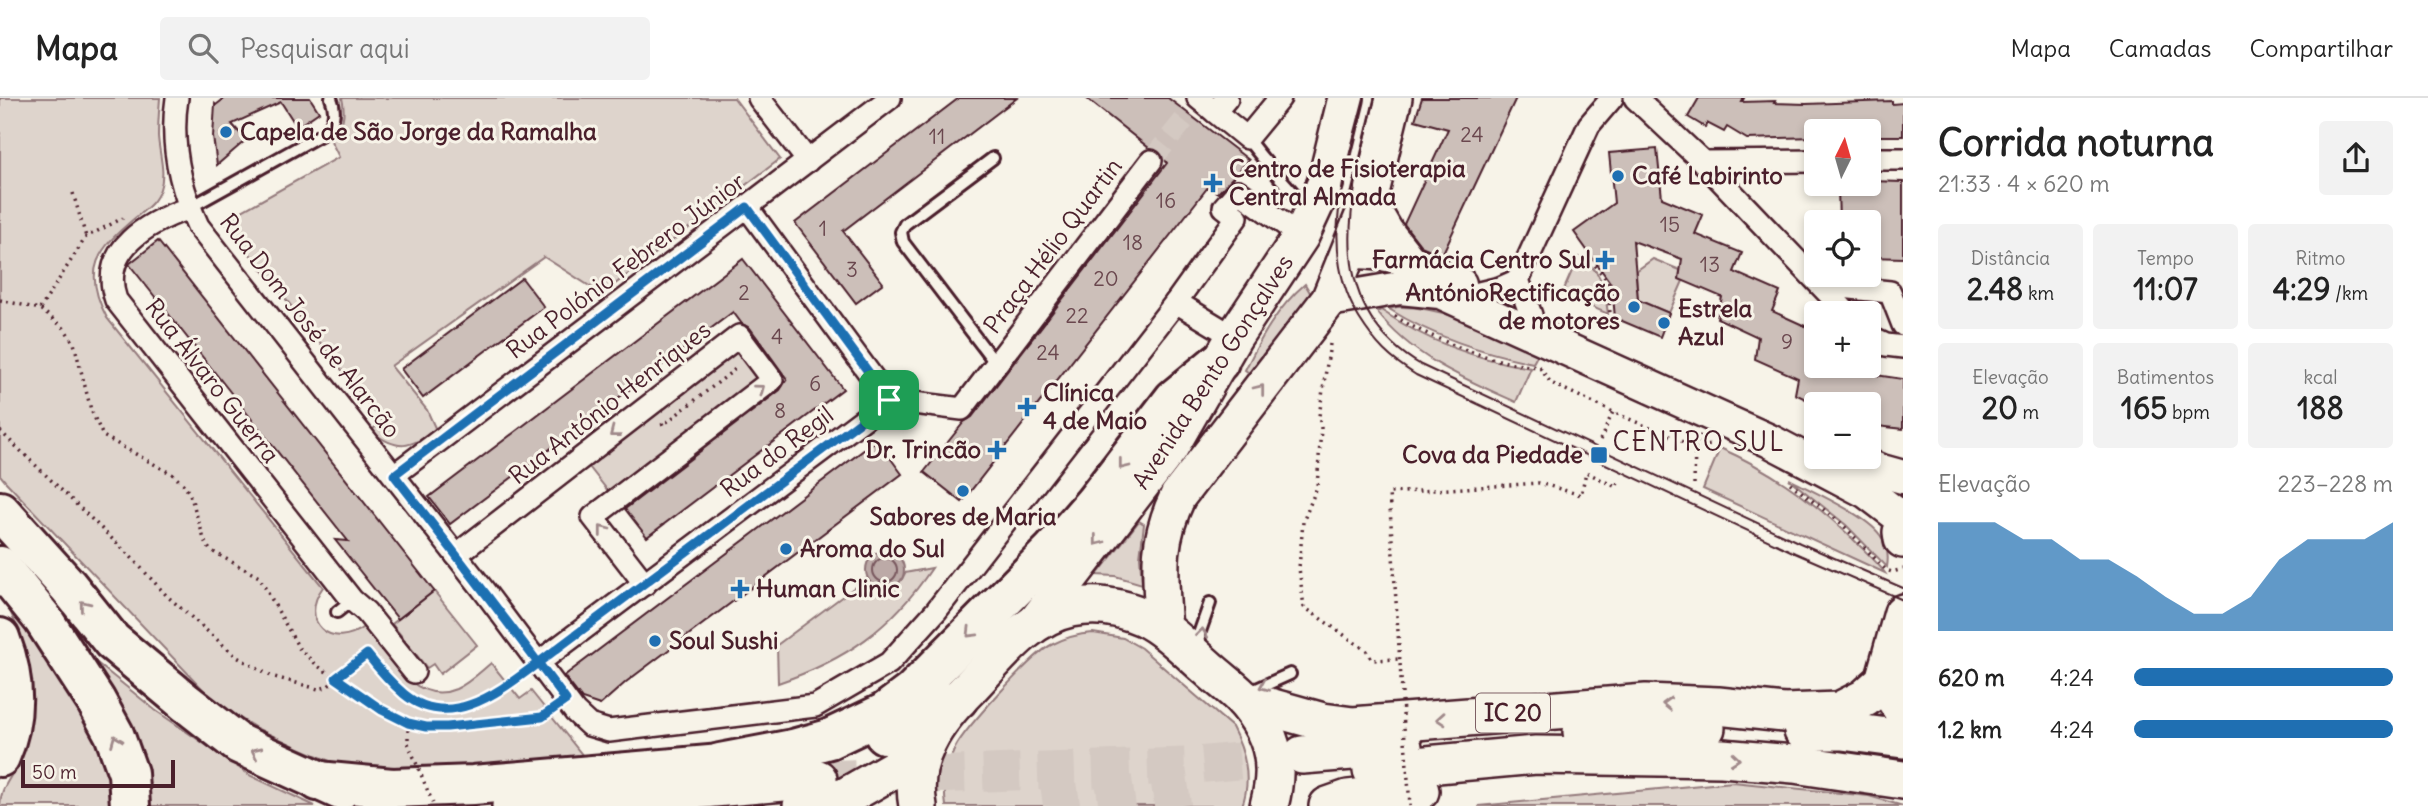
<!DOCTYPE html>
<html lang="pt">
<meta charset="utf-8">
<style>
:root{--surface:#fff;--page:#f2f2f2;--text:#222;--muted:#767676;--line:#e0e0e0;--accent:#1f6fb2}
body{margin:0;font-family:Delius,sans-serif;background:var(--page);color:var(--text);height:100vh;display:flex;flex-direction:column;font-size:26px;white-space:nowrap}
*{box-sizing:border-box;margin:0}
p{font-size:23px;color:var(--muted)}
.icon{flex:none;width:38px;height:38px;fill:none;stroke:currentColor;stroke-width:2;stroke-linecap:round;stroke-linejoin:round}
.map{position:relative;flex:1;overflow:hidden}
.details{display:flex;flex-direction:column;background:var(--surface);width:525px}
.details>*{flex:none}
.needle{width:46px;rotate:5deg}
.tools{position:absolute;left:1804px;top:21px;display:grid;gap:14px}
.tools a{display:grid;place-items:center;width:77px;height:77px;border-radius:7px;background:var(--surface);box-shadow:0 4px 10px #0003;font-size:35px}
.scale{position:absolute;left:21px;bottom:18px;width:154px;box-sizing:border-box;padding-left:7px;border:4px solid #4a1f2b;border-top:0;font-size:19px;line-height:24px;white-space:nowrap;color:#4a1f2b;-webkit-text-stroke:5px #f7f3e8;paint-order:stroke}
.pin{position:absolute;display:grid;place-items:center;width:60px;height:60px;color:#fff;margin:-30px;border-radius:14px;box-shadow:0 4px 10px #0006}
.round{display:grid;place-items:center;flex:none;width:74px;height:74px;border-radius:7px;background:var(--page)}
.headline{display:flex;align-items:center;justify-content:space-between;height:119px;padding:0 35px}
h1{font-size:38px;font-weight:800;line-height:52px}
.figures{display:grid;grid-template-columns:repeat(3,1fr);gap:10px;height:119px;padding:7px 35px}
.figures div{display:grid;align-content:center;border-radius:7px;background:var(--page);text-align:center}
.figures b{font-size:30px;font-weight:800}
.figures small{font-size:19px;font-weight:400}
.figures p{font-size:19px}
.chart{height:196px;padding:14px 35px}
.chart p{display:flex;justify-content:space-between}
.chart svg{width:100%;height:126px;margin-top:7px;fill:var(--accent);opacity:.7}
ul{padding:0 35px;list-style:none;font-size:23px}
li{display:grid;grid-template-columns:112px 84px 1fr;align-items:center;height:52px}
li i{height:18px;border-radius:9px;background:var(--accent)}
header{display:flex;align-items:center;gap:42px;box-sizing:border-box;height:98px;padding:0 35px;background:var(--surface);border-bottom:2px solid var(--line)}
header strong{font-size:33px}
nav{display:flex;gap:38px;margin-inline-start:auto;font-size:24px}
.search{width:490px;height:63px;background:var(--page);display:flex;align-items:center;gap:18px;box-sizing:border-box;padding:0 24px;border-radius:7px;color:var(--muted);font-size:26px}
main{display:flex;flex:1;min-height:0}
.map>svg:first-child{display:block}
.green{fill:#ded4cc;stroke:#947a7c;stroke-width:2}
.water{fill:#bcaaa7;stroke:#8e7275;stroke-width:2}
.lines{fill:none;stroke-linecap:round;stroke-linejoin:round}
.shore{stroke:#78575d;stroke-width:2}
.building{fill:#ccbfb9;stroke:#4a1f2b;stroke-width:2}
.minor-tunnel{stroke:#d4c9c2;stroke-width:21;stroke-dasharray:21 10;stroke-linecap:butt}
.trunk-tunnel{stroke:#d4c9c2;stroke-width:37;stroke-dasharray:37 18;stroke-linecap:butt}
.service-casing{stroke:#4a1f2b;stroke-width:16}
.minor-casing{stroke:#4a1f2b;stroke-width:26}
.secondary-casing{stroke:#4a1f2b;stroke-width:37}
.primary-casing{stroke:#4a1f2b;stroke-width:40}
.trunk-casing{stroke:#4a1f2b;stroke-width:42}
.motorway-casing{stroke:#4a1f2b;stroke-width:44}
.path{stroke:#4a1f2b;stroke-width:3.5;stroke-dasharray:2 5;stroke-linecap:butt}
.service{stroke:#f7f3e8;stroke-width:10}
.minor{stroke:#f7f3e8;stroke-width:21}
.secondary{stroke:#f7f3e8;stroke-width:32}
.primary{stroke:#f7f3e8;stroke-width:35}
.trunk{stroke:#f7f3e8;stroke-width:37}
.motorway{stroke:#f7f3e8;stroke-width:38}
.tram{stroke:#4a1f2b;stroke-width:2}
.path-bridge{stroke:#4a1f2b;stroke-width:3.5;stroke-dasharray:2 5;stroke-linecap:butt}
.oneway{stroke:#a0898a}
.route-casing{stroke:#fff;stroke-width:14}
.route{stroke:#1f6fb2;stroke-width:9}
.poi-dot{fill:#1f6fb2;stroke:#f7f3e8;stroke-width:2.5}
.labels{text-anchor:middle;stroke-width:6;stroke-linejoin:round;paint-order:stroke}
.number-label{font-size:21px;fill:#6a474e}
.shield{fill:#f7f3e8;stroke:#7e5f64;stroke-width:2}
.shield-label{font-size:23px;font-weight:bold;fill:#4a1f2b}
.poi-label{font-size:24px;font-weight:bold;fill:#4a1f2b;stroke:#f7f3e8;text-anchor:start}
.street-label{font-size:24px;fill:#4a1f2b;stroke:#f7f3e8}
.neighbourhood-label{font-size:26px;letter-spacing:2px;fill:#4a1f2b;stroke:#f7f3e8}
</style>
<header>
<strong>Mapa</strong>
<div class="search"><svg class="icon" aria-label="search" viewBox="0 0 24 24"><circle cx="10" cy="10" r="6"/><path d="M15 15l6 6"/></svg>Pesquisar aqui</div>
<nav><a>Mapa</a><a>Camadas</a><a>Compartilhar</a></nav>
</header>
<main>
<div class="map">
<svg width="1903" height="708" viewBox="0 0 1903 708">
<rect width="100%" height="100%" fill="#f7f3e8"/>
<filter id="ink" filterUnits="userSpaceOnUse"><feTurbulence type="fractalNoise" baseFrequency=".0143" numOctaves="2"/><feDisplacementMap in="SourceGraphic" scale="14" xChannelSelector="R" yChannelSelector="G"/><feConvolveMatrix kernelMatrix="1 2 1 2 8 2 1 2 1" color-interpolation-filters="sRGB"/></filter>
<g filter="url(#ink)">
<g class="green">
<path d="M0,0h160c-1,13 -2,25 -2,38 1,18 8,36 2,53 -4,13 -14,20 -24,28 -38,32 -55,52 -29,101l216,269c-25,34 8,65 42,39 21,27 49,81 91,63 13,-6 24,-17 35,-26l29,36 11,-8 52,65 -140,13 -69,1 -35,-5 -40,-17 -43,-20 -40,-25 -211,-222 -5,-6z"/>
<path d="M342,0h392l46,61 -178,135 -58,-37 -153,109 36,44 9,20c-26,18 -38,22 -65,1l11,-10 -158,-200 115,-64 -9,-18c13,-11 16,-25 12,-41z"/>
<path d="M1578,159c24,11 27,32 30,57l-46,-20z"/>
<path d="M1653,161l27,11 -1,9 4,2 -14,32 -31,-13 -2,-29z"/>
<path d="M1305,186l7,12 -60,79 -7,-5c16,-32 32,-62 60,-86z"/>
<path d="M1397,209c50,-2 96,27 141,47l-5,9c-52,-11 -99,-26 -144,-54z"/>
<path d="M1381,212c45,31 97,50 150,58l-15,34c-51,-23 -103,-44 -139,-90z"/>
<path d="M738,248l26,33 -152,117 -26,-33z"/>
<path d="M1720,350c53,23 98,56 139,97 9,9 19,18 26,28l-182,-84z"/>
<path d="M1789,381c23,12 77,36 91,56 7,9 9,20 7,32l-41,-42z"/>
<path d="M1139,423l5,3 -4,33 2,27 -27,-8 -18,-1z"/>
<path d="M932,470c-40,60 -86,92 -154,115l-1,-38 90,-67 5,6 30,-5 3,-6z"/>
<path d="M434,493l43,54 -37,29 -7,-10 -6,4 -35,-44z"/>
<path d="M8,508l62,35 85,69 96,66 64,30h-315c0,-19 11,-26 18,-44 24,-64 17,-94 -10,-156z"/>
<path d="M1093,535l30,5 18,10 91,79c13,25 20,51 10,79h-296c-3,-20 0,-40 9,-58 10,-20 77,-93 96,-103 13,-7 28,-11 42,-12z"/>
<path d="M1733,684l136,14 34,10h-425z"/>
</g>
<circle class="water" cx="885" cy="472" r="19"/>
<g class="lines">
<circle class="shore" cx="885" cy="472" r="12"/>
</g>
<g class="building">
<path d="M225,0h85l9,14 -22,15 -16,-25 -49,22 14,16 -29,25 -4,-28 2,-33 1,1z"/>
<path d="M959,0h58l-174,133 40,52 -27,20 -61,-80z"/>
<path d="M1086,0h82l81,62 -31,33 -10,-6 -246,315 -38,-30 40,-50 8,-5 195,-254 -8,-12 -10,-3z"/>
<path d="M1422,0h94l-74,157 -21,-9 -17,-22 44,-95 -33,-9z"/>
<path d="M1699,0h45l-2,4 33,-1 -1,2 32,1 86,-3v3l11,-1v33h-34v-5h-53v6l-69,2 -20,-12 -3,5 -17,-9 -2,4 -17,-10z"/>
<path d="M1657,51l5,49 41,17 -8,19 47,19 -8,19 46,20 -8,19 44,20v35h35l18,8 34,5v50l-34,-4v-21h-53l-21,-10 3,-16 -43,-19 3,-22 -41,-19 5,-21 -43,-18 3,-20 -49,-18 5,59 31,13 -9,24 -45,-19 -3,-33 -38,-53 40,-29 -5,-50z"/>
<path d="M1869,83l34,1v76l-34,-1v-35h-30l-1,-35 29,1z"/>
<path d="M158,143l276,350 -36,28 -63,-79 13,1 -219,-277z"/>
<path d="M743,161l100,130 -196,148 -22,-28 155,-119 7,-11 -37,-51 -8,-4 -9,-12 -283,212 -21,-27z"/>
<path d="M522,180l22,29 -121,91 -22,-29z"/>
<path d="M877,342l25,34 -276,208 -26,23 -18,-6 -18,-23z"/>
</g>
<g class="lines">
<path class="minor-tunnel" d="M1151,63l38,-47"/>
<g class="trunk-tunnel">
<path d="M818,681l367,-13 117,-11"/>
<path d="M1043,708l148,-20"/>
</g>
<g class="service-casing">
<g id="service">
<path d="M1247,40c18,26 41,47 61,72"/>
<path d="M993,60l-88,66 -4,8 2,10 93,122"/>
<path d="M189,110l133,-74c12,-10 15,-21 9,-36"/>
<path d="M337,514l15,-12"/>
<path d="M1201,550l-2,-14 11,-31"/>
<path d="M1252,593l38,-17"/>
</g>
</g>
<g class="minor-casing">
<g id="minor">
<path d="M177,0c-7,45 2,87 21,128l284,362 93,124 14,13 20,6 206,-25 74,-43 47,-52 240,-309 61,-85 -13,-10 14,-16 63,45"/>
<path d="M759,0l49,63"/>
<path d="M1198,0l17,14 12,-14"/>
<path d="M1635,0l68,64 113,-1"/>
<path d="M1215,14l32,26 33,-40"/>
<path d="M1869,61h34"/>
<path d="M1703,64l144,151"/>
<path d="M189,110c-40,14 -91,41 -73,92l236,300 14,12 48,60"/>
<path d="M1518,182l13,35"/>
<path d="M1821,187l69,7 13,33"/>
<path d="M1479,195l21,-5 18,-8 71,-155 23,-27"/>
<path d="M1176,204l58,35"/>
<path d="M1869,239l17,8 17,2"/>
<path d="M889,302l73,9 189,-248"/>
<path d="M394,377l496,-377"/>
<path d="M456,457l283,-219 33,44 -179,137 52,67"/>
<path d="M538,565l351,-263 -142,-193"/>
</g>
</g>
<g class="secondary-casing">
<g id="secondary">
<path d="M1369,103l18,31 22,28"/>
<path d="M1350,154c47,-1 69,12 110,32"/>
<path d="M1329,202l71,-12 40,4 330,149 97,51 29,22"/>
<path d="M1848,359l30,13 25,7"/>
</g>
</g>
<g class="primary-casing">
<g id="primary">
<path d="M1035,525l135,-175 64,-111 67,-101 24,-52 21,-86"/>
<path d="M1164,533c-3,-53 -10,-85 14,-135l151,-196 40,-99 25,-103"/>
</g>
</g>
<g class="trunk-casing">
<g id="trunk">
<path d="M1902,434l1,7"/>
<path d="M1884,583l19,30"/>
<path d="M1244,602l79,22 30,4 293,-23 72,3 66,7 55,-2 26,-13 19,-17 19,-68"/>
<path d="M1803,633h39l61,8"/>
<path d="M1582,634l124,-4"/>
<path d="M1302,657l101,-8"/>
<path d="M1372,672l164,-15 186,3 72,6 109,16"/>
<path d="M511,708l307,-27"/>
<path d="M802,708l43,-9 77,-44"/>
<path d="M918,708c-9,-48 18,-85 50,-117 30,-31 59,-72 103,-81 24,-5 50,-1 72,9 25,12 47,36 67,53 12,11 26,20 36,32 9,11 17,23 22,36 9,23 7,45 1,68"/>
<path d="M1328,708l20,-7 72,-8"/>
</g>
</g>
<g class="motorway-casing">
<g id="motorway">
<path d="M0,413l68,75 44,55 73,61 54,42 101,46"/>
<path d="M0,468l43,53 53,82 18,33 14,39 2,33"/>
<path d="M0,540c15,39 17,80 0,119"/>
<path d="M884,636l74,-35"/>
<path d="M720,665l73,-14 36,-10 55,-26 28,-21 141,-142 41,-47 80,-104 45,-37"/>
<path d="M318,683l74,7 81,-3 272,-23"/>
</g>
</g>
<g class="path">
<path d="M73,95l13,44"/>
<path d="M1591,162l17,22 2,32"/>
<path d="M0,202l40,9 24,19 10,15 17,67 12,26 69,38 11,10 7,10 15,48 5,8 49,27 41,73 18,16 64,44 26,13 39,5 95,-11 7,-5"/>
<path d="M40,211l46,-72 37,-19"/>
<path d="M1395,218c35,23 106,50 146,51"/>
<path d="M1330,246l-11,72 2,12 -4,59 -14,35 -4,46 5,39 63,44 5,9 28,-1"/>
<path d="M1540,270l11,15 62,29 82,35 18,-2"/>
<path d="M662,325l1,2 75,-58"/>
<path d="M0,333l131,126 36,39 70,61 34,19 47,13 9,-2 40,-33c12,14 23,29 37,40 41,33 83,6 118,-20"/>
<path d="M1600,342l13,-28"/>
<path d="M1790,385l52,41 44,46 6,2 11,-3"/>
<path d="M1694,386l1,-37 6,-12"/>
<path d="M1402,596l-13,-201 150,-10 42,12 5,-23 30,15 4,-8"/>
<path d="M408,625v20"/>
</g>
<use href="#service" class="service"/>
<use href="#minor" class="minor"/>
<use href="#secondary" class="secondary"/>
<use href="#primary" class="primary"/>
<use href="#trunk" class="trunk"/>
<use href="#motorway" class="motorway"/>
<g class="tram">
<path d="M1364,0c-18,72 -47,151 -5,220 17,27 30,40 57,57l379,178 108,47"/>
<path d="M1375,0c-23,96 -58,205 46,267l379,178 103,45"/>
</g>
<g class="path-bridge">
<path d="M1402,602l8,106"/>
<path d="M408,645l26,63"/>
</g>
</g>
<defs><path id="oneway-chevron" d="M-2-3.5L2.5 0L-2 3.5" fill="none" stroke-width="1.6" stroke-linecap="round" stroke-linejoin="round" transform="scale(1.75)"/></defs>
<g class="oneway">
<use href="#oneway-chevron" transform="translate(760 291) rotate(-37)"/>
<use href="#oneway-chevron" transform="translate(1260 291) rotate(-52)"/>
<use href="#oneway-chevron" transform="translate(614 335) rotate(142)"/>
<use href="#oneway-chevron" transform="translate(1123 367) rotate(128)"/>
<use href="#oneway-chevron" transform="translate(603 432) rotate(-128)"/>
<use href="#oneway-chevron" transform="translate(1098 443) rotate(128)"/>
<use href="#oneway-chevron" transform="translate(84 507) rotate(-129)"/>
<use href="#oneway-chevron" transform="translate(971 535) rotate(135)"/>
<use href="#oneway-chevron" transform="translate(1202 535) rotate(-83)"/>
<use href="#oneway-chevron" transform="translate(1264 588) rotate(157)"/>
<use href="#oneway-chevron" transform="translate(1667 606) rotate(-178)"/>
<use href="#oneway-chevron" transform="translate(1441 621) rotate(176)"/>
<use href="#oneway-chevron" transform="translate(116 642) rotate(-112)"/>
<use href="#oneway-chevron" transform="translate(256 654) rotate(-155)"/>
<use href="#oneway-chevron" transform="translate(1735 661) rotate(5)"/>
</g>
</g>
<g class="lines" filter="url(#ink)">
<g class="route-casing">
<path id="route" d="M889,302l-351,263c-38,28 -88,69 -134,31 -14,-12 -26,-26 -37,-40l-31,24 46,32 26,13 18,4h21l95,-10 24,-17c-57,-76 -114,-151 -172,-225l353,-268 142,193"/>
</g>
<use href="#route" class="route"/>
</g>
<g class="poi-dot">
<circle cx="226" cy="34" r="7"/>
<circle cx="1618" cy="78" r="7"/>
<path d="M1209.5 74.5h7v7h7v7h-7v7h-7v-7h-7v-7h7z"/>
<path d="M1601.5 151.5h7v7h7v7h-7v7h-7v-7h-7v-7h7z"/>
<circle cx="1634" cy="209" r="7"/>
<circle cx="1664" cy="225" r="7"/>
<path d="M1023.5 298.5h7v7h7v7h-7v7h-7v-7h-7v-7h7z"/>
<path d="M993.5 341.5h7v7h7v7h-7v7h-7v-7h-7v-7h7z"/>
<rect x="1590" y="348" width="18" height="18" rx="3.5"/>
<circle cx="963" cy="393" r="7"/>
<circle cx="786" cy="451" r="7"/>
<path d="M736.5 480.5h7v7h7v7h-7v7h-7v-7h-7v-7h7z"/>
<circle cx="655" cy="543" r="7"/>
</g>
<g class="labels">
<g class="number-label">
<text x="1472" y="44">24</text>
<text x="937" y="46">11</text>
<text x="1166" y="110">16</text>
<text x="1670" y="134">15</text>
<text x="823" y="138">1</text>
<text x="1133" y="152">18</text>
<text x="1710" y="174">13</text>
<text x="852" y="179">3</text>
<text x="1106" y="188">20</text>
<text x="744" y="202">2</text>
<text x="1077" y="225">22</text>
<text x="777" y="246">4</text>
<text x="1787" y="251">9</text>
<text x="1048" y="262">24</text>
<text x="815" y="293">6</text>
<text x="780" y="320">8</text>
</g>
<rect class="shield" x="1476" y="595.5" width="74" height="39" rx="5"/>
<g class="shield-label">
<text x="1513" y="623">IC 20</text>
</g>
<g class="poi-label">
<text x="240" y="42">Capela de São Jorge da Ramalha</text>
<text x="1229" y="79">Centro de Fisioterapia<tspan x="1229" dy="28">Central Almada</tspan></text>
<text x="1632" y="86">Café Labirinto</text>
<text x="1591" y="170" text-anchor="end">Farmácia Centro Sul</text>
<text x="1620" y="203" text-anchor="end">AntónioRectificação<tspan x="1620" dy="28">de motores</tspan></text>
<text x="1678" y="219">Estrela<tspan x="1678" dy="28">Azul</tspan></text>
<text x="1043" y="303">Clínica<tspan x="1043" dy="28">4 de Maio</tspan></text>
<text x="981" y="360" text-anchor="end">Dr. Trincão</text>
<text x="1583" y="365" text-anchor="end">Cova da Piedade</text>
<text x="963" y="427" text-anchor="middle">Sabores de Maria</text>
<text x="800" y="459">Aroma do Sul</text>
<text x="756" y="499">Human Clinic</text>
<text x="669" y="551">Soul Sushi</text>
</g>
<g class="street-label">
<text transform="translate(1053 148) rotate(-53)" y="8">Praça Hélio Quartin</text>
<text transform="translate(626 168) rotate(-37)" y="8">Rua Polónio Febrero Júnior</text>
<text transform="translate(310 228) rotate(52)" y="8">Rua Dom José de Alarcão</text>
<text transform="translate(1213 274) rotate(-57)" y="8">Avenida Bento Gonçalves</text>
<text transform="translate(212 283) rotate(52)" y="8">Rua Álvaro Guerra</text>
<text transform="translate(610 305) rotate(-38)" y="8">Rua António Henriques</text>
<text transform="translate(777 354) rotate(-37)" y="8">Rua do Regil</text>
</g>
<g class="neighbourhood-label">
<text x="1699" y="353">CENTRO SUL</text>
</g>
</g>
</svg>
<div class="tools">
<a><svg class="needle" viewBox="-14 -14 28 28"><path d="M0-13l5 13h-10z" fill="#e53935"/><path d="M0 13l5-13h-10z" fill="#767676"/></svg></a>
<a><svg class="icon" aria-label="locate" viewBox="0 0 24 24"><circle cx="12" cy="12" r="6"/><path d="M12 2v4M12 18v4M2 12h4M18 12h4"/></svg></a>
<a>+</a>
<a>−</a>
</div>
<div class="scale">50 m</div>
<div class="pin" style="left:889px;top:302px;background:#1e9e55"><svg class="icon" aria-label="arrive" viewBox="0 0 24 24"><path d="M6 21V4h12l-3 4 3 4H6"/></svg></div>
</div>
<section class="details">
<div class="headline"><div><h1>Corrida noturna</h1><p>21:33 · 4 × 620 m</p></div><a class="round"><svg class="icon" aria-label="share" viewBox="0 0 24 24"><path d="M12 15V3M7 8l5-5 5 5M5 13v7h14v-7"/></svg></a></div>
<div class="figures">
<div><p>Distância</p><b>2.48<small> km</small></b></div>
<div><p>Tempo</p><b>11:07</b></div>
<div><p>Ritmo</p><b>4:29<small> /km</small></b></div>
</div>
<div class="figures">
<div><p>Elevação</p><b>20<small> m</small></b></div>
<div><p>Batimentos</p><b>165<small> bpm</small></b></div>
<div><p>kcal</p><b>188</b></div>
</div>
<div class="chart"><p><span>Elevação</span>223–228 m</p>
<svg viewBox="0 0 160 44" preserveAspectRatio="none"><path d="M0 44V6L10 6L20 6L30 12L40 12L50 19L60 19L70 25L80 32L90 38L100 38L110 32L120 19L130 12L140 12L150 12L160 6V44z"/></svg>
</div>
<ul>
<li><b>620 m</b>4:24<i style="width:100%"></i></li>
<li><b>1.2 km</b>4:24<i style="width:100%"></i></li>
</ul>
</section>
</main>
